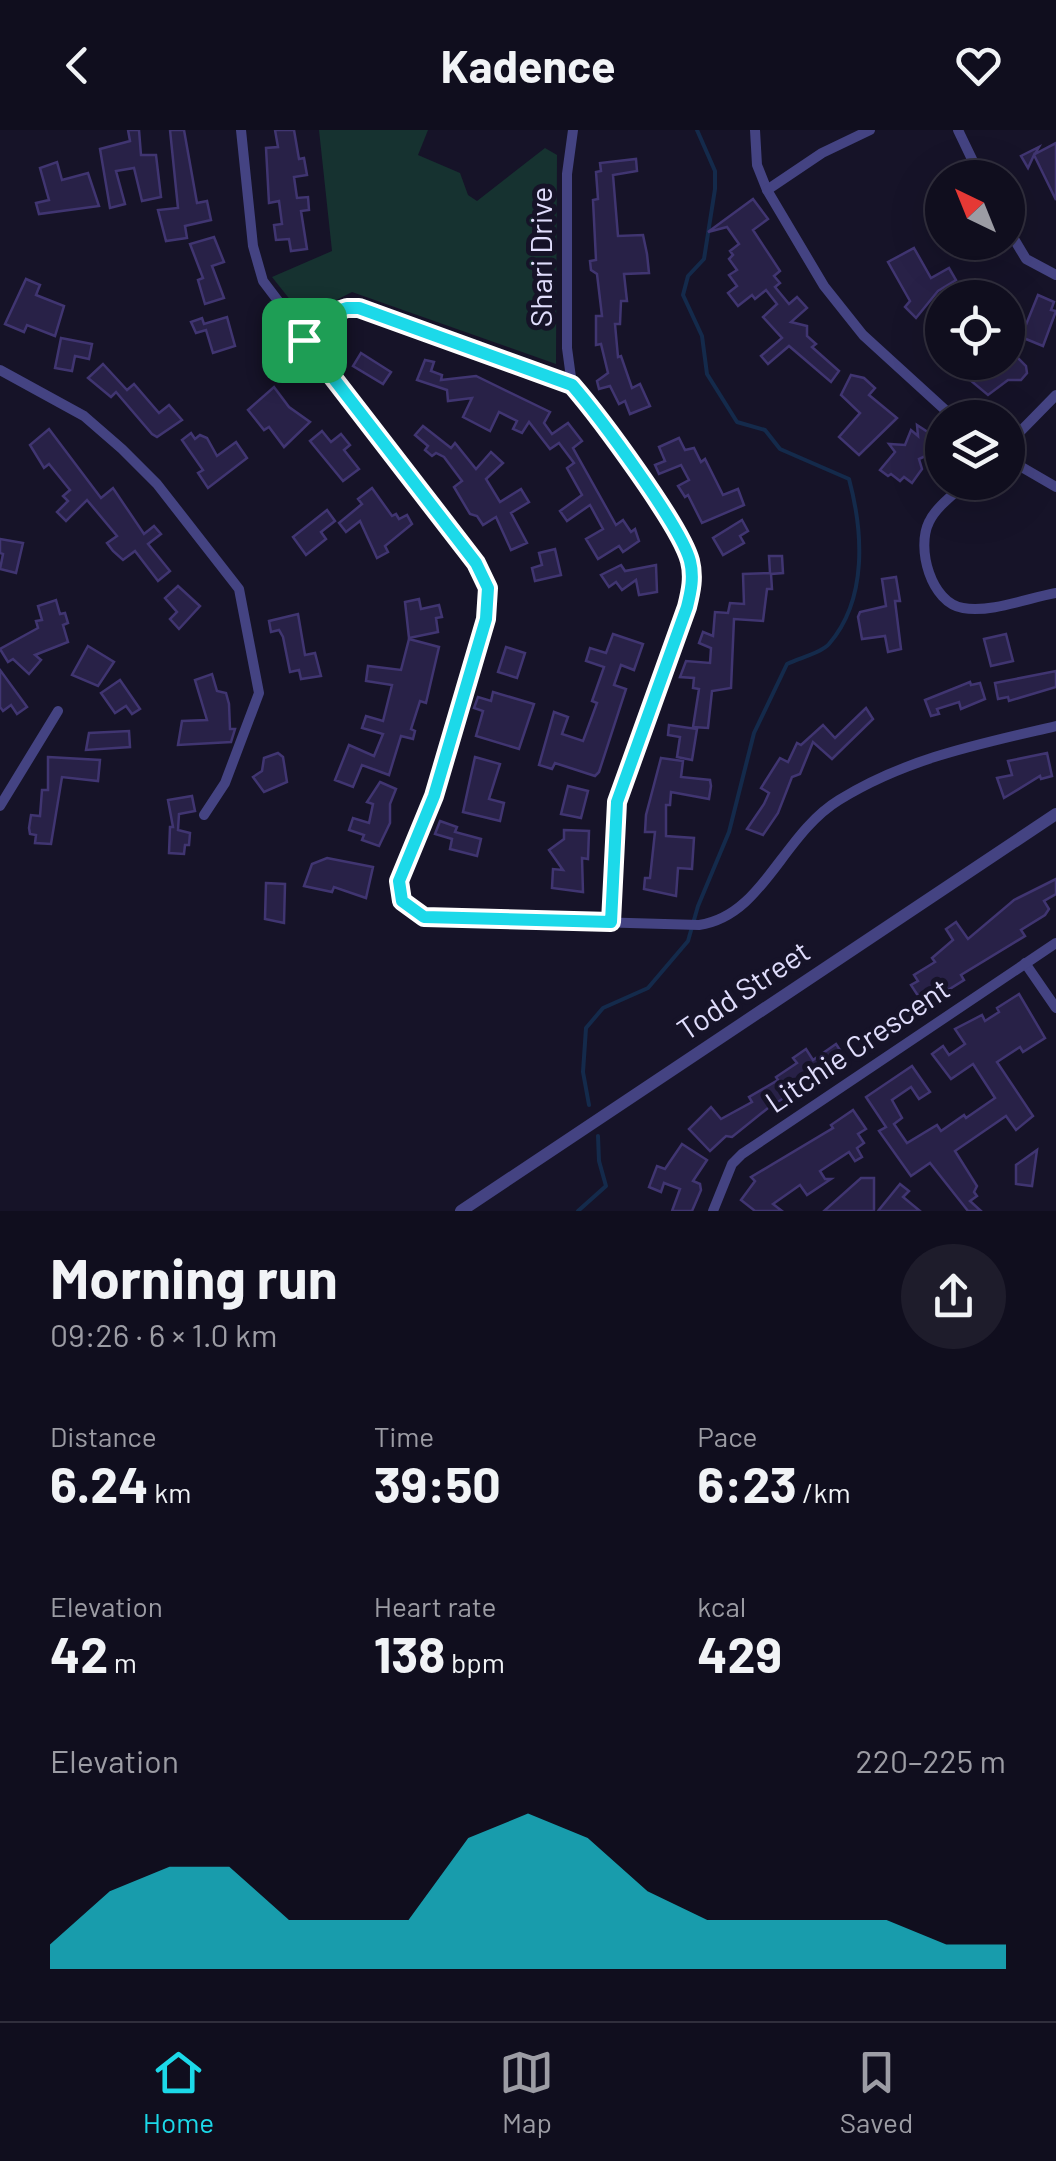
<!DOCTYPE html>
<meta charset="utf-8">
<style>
:root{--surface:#100e1e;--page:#1e1c2b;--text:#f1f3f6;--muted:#9c9ca4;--line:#302e3c;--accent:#1cd9e9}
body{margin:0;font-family:Barlow,sans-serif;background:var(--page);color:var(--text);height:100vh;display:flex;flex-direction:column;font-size:38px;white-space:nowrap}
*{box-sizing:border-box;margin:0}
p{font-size:32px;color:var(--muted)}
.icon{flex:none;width:55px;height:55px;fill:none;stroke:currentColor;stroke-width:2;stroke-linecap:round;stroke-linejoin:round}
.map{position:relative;height:1081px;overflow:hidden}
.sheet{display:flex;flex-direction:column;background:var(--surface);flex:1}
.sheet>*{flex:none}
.needle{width:65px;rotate:317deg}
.controls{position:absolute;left:925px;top:30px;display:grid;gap:20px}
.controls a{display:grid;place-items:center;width:100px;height:100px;border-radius:50%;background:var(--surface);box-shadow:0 10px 40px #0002,0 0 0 2px var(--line);font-size:50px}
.pin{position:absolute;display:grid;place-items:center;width:85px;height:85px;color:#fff;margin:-42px;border-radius:20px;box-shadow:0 5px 15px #0006}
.round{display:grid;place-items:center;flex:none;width:105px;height:105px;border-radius:52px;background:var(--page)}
.summary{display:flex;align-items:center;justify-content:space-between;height:170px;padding:0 50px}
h1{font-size:55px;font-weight:700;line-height:75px}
.metrics{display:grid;grid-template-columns:repeat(3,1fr);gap:15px;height:170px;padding:10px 50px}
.metrics div{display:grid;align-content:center}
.metrics b{font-size:50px;font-weight:700}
.metrics small{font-size:28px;font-weight:400}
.metrics p{font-size:28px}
.chart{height:280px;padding:20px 50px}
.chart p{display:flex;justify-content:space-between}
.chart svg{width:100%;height:180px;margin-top:10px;fill:var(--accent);opacity:.7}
header{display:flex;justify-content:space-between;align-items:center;height:130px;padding:0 50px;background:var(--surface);font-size:45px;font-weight:700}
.tabs{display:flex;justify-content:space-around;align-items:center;height:140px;border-top:2px solid var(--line);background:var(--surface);font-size:28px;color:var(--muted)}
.tabs a{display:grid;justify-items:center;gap:5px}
.tabs .current{color:var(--accent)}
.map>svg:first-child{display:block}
.green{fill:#163230}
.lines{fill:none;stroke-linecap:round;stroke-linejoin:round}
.stream{stroke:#142a4b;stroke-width:4}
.building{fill:#282147;stroke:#403571;stroke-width:2.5}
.minor{stroke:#444382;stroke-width:10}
.tertiary{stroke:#444382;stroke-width:12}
.route-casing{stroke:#fff;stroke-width:20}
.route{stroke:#1cd9e9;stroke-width:12}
.labels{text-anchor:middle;stroke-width:10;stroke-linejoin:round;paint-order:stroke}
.street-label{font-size:30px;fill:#e0ddfc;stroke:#161328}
</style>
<header><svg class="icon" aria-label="back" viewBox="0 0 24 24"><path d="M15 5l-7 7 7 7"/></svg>Kadence<svg class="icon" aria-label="heart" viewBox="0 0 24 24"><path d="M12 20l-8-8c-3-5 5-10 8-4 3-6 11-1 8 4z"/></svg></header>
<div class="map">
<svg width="1056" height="1081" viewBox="0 0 1056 1081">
<rect width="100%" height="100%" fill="#161328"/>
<path class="green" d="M319,0h109l-10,25 42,18 8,22 9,6 68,-53 12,7 -1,209 -204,-72 -33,17 -12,12 -35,-44 60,-26z"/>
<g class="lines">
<g class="stream">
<path d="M589,975l-6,-33 3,-44 17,-20 45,-20 40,-47 10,-35 31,-74 25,-99 33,-69c12,-6 34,-11 42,-20 39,-45 34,-113 20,-165l-69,-30 -15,-19 -28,-8 -30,-48 -5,-38 -19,-41 5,-19 16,-17 11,-70v-18l-18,-41"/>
<path d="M578,1081l28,-25 -7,-25 -1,-25"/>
</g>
</g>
<g class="building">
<path d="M128,0h11l2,25h15l5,42 -19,4 -8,-33 -18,3 9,33 -15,4 -10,-59 30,-8z"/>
<path d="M170,0h14l13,73 10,-2 4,19 -26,6 2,12 -21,3 -8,-31 20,-2z"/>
<path d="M275,0h19l5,29 5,-1 3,17 -13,2 3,21 11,-1 1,13 -8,1 6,38 -16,2 -2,-12 -13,1 -2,-15 8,-1 -3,-23 -10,2 -3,-55 12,-1z"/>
<path d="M1056,13v57l-22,-45 -6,13 -7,-12 18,-9 -4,7z"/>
<path d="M636,29l1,12 -24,4 5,61 25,-1 4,19 2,19 -25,1 3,27h-6l-1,23h-5l3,33 3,-1 11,32 8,-4 10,22 -20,8 -5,-13 -6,3 -9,-18 -11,3 -2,-8 11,-8 -7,-29 -5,1v-29h6l-5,-42 -6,-4 -1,-9 6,-1 -3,-60 5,-1 -2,-27 5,-1 -1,-8z"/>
<path d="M57,32l5,18 26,-7 11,33 -60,8 -3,-11 13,-3 -9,-32z"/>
<path d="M753,69l15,20 -15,11 27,41 -6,5 6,7 -5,4 14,17 8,-7 10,11 -16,14 16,4v10l9,8 -4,3 27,24 -8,11 -42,-36 -21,18 -7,-8 21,-18 -19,-21 14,-13 -11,-14 -11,9 -3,-4 -14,11 -10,-13 9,-7 -8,-11 8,-5 -8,-11 4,-4 -3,-4 9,-7 -12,-17 -19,5z"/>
<path d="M214,107l10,25 -12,4 12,32 -19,6 -7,-24 5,-2 -13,-34z"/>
<path d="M914,118l17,30 18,-10 7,12 -18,11 -22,27 -11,-11 5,-6 -22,-39z"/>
<path d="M26,149l14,6 -4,10 28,11 -9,30 -28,-11 -3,7 -19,-8z"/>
<path d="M1038,165l16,7 -3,8 5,1 -13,35 -22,-9z"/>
<path d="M227,187l8,29 -22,7 -7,-23 -10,3 -5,-11 11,-4 2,6z"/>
<path d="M61,208l31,6 -3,15 -14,-3 -3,15 -17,-3z"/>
<path d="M1012,222l14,14 1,7 -6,7h-13l-20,15 -18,-15 9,-18h29z"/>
<path d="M361,223l30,19 -8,12 -30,-18z"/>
<path d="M425,230l9,2 -3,9 11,4 -1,5 35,-4 74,36 -6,11 8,11 16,-11 14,18 -9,7 43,77 7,-5 8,12 4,-3 4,12 -16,11 -4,-6 -21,13 -12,-20 17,-10 -13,-24 -23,16 -7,-10 22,-16 -15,-27 7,-5 -15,-20 -9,6 -21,-27 -7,11 -9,-4 4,-8 -18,-9 -9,19 -27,-14 9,-19 -24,3 -1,-11 -30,-10z"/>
<path d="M103,234l24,26 7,-6 25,29 10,-8 13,15 -25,17 -5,-3 -36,-42 -5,5 -23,-19z"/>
<path d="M851,245l13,3 11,10 -6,7 28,23 -38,37 -20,-18 21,-24 -19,-18z"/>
<path d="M274,257l15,20 21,15 -26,25 -15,-20 -5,3 -16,-20z"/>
<path d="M917,295l23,15 -8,13 -13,6 3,10 -10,14 -8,-6 -4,4 -9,-7 -3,2 -8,-6 15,-18 -6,-8 16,1 6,-15 7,6z"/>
<path d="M423,296l28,22 4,-5 21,26 15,-17 12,11 -17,16 14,23 21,-13 8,13 -18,11 16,30 -16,7 -15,-33 -13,8 -6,-9 -7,-2 -16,-27 8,-6 -18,-24 -8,-4 -4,3 -7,-6 3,-4 -13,-11z"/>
<path d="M49,299l52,69 12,-10 31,46 10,-8 7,8 -13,10 22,27 -12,10 -23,-30 -12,9 -10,-9 -6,-8 10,-7 -30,-36 -21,21 -9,-9 11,-11 -5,-5 7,-6 -21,-26 -5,4 -14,-23z"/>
<path d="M322,301l9,11 10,-8 9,11 -6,5 15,19 -16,12 -33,-40z"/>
<path d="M191,303l4,6 5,-4 7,3 10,18 19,-14 11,16 -39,30 -10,-15 5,-3 -21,-30z"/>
<path d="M679,308l6,12 9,-2 7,14 4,-3 18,36 15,-6 6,16 -42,18 -14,-28 -3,2 -7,-11 11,-6 -8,-15 -22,9 -4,-9 10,-4 -6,-14z"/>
<path d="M372,358l20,28 4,-2 3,5 8,-4 5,9 -27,22 3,6 -11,6 -17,-37 -14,11 -7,-9 23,-19 -4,-5z"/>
<path d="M327,380l8,11 -14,11 5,7 -20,16 -13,-18z"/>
<path d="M742,390l6,11 -8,5 4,7 -21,12 -10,-17z"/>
<path d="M0,409l23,4 -7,30 -16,-4 3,-15 -3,-1z"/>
<path d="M555,419l6,26 -26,6 -3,-13 10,-3 -3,-12z"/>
<path d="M769,426h13l1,17 -12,1 1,15h-5l-4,32 -29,-2 -3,69 -19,3 -4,37 -15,-1 6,-38 -6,-1 1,-10 -14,-1 6,-16 24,2 1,-15 -12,-5 4,-11 10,4 2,-24 13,1 2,-10 14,1 -1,-30 27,-1z"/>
<path d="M621,435l4,6 31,-6 1,27 -18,3 -3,-15 -14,10 -6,-8 -7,5 -8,-12z"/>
<path d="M896,447l4,24h-5l6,48 -13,3 -3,-16 -23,3 -4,-22 2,-5 26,-6 -4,-27z"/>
<path d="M178,456l22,20 -21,23 -9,-10 7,-7 -12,-14z"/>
<path d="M419,469l2,10 18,-4 3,12 -6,1 2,14 -29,6 -4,-36z"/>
<path d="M56,470l4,14 5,-1 3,10 -5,2 5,17 -33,13 6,5 -12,14 -16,-15 -5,3 -8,-13 38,-21 -2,-7 6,-1 -4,-14z"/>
<path d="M298,484l7,41 10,-2 6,23 -20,3 -2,-9 -9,2 -7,-35 -4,-7 -8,2 -2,-11z"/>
<path d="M613,504l30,10 -9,26 -13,-5 -7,20 12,4 -27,83 -4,4 -40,-13 -3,6 -13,-4 15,-53 14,5 -6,17 21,7 14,-38 -5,-2 12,-34 -18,-6 4,-13 16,5z"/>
<path d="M1006,504l7,27 -22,5 -7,-27z"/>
<path d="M409,509l30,8 -13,56 -6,-2 -9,28 4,2 -2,8 -12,-3 -12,39 -27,-10 -9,22 -18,-7 14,-35 25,11 9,-22 -21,-6 4,-12 17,5 9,-36 -26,-4 2,-15 33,4z"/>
<path d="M88,516l26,16 -16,24 -26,-11z"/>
<path d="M506,517l19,6 -8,25 -19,-6z"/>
<path d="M0,540l27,37 -10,7 -6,-9 -8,6 -3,-4z"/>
<path d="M1056,541v16l-47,14 -1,-4 -10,2 -3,-16z"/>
<path d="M212,544l5,17 9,2 3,11 1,25h5l-4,13 -53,3 4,-24 25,-1 -12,-40z"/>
<path d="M120,550l20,29 -8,5 -6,-8 -11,7 -14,-20z"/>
<path d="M970,552l1,3 9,-2 5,16 -24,10 -2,-7 -22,7 2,5 -8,2 -6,-16z"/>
<path d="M493,562l41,12 -15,45 -43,-13 7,-25 -9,-3 4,-11 13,4z"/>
<path d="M866,578l7,11 -41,40 -19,-17 -13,32 -8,3 -14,36 -15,22 -16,-6 17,-25 5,-11 -8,-5 19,-30 8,4 9,-19 4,2 22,-20 12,13z"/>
<path d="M669,595l28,4 -5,31 -15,-3 3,-20 -12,-2z"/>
<path d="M129,601l1,16 -44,3 3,-17z"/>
<path d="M278,623l5,4 4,25 -23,10 -11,-15 9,-6 2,-13z"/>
<path d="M1047,623l5,23 -11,3 -1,-3 -36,22 -7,-20 15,-3 -4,-14z"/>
<path d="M48,627l52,3 -2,21 -36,-4 -11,67 -16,-1 1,-8 -6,-1 -1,-6 2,-13 9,1 2,-26h6z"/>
<path d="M475,627l25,7 -11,35 15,4 -4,18 -37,-9z"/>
<path d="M661,628l22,3 -2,16 29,3 1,6 -2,13 -38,-7 -1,13h-4v31l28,2 -2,31 -14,-1 -2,28 -32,-7 1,-11h5l5,-46h-10l1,-17z"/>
<path d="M380,652l16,7 -6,15v19l-11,23 -17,-6 2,-5 -15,-5 4,-12 16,5 4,-19 -6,-2z"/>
<path d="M568,656l20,5 -7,27 -20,-4z"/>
<path d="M192,666l3,15 -16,3 -1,16 12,3 -1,12h-4l-1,9 -15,-1 1,-26h3l-5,-27z"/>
<path d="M440,691l17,6 -2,5 26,7 -4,17 -27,-7 2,-10 -17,-5z"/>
<path d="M564,700l25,1 -1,28 -6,-1 1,34 -31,-4 1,-19 10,1 -14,-20 15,-11z"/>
<path d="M327,728l46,9 -7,31 -32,-11 -2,5 -28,-6 8,-22z"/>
<path d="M1056,749v15l-12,7 5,8 -4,6 -24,15 4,6 -64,39 3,5 -40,25 -13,-20 7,-4 -4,-6 21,-13 -3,-4 21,-18 -7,-11 10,-7 12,17 46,-39z"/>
<path d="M266,753l19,1 -1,39 -19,-4z"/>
<path d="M1019,864l26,44 -22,14 -3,-5 -23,15 36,54 -17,14 -10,-14 -51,35 22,35 -3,6 3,4 -7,5 11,10h-13l-38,-48 -19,13 -32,-45 7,-4 -20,-30 46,-31 18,26 -11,7 -8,-12 -19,13 10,18 -8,6 13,19 30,-18 4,6 23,-16 2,3 29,-20 -22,-34 -22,15 -19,-25 11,-8 6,9 16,-11 -10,-15 27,-14 3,6 14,-9 -2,-4z"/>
<path d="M836,914l10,15 -78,49 -36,29 -6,-1 -16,15 -21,-22 22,-22 10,12 31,-17 -3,-5 29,-17 -2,-3 21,-14 -4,-5 13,-9 7,11z"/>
<path d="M853,980l13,19 -8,5 6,9 -7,5 5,9 -7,4 -6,-9 -29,19 5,8h6l-24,16 -7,-10 -27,19 9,7h-27l-14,-11 14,-19 -4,-4 82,-49 -2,-3z"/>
<path d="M682,1014l25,16 -14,21 7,3 1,6 -9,21h-20l8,-22 -16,-6 -3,9 -12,-5 8,-21 8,3z"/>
<path d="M1037,1020l-5,36 -16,-2v-19z"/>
<path d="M861,1048h13v33h-50z"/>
<path d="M900,1054l9,7 -6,6 17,14h-42z"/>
</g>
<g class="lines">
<g class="minor">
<path d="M241,0l12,116 10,35 214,282 11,25 -2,31 -52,177 -35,85c-2,18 8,31 26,36l274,8c64,-9 83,-90 140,-125 68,-42 140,-56 217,-74"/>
<path d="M755,0l2,35 10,25 57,96 39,49 91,83"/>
<path d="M958,0l23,48"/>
<path d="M767,60l55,-37 48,-23"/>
<path d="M1008,99l18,30 30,16"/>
<path d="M304,210l31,-28 24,-4 200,70c27,15 117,144 129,176 7,18 3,35 -1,53l-70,195 -6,120"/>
<path d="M0,240l84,46 38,33 35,35 82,105 20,104 -34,90 -21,32"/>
<path d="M572,255l-5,-37v-174l6,-44"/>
<path d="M1008,314l48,-49"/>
<path d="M1008,329l48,28"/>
<path d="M967,352c-13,12 -31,25 -38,40 -13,26 2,81 34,86 28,5 65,-10 93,-15"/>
<path d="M0,676l58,-95"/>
<path d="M1025,833l31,45"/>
<path d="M713,1081l19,-47 10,-10 314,-211"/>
</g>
<path class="tertiary" d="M461,1081l595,-397"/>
</g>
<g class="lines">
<g class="route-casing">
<path id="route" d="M347,178h12l213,77c26,30 109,141 118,176 4,16 1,30 -3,46l-70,195 -6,120 -187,-5 -22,-16 -3,-20 35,-85 52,-177 2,-31 -12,-25 -172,-223 31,-28z"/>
</g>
<use href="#route" class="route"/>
</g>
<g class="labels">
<g class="street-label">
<text transform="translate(542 127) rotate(-90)" y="10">Shari Drive</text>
<text transform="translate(744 861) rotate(-34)" y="10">Todd Street</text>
<text transform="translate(858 916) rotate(-34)" y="10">Litchie Crescent</text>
</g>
</g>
</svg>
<div class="controls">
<a><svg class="needle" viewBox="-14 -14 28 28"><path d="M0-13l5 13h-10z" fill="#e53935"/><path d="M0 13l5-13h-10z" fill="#9c9ca4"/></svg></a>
<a><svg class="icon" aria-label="locate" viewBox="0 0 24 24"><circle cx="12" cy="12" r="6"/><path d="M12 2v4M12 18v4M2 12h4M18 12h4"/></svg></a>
<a><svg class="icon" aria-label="layers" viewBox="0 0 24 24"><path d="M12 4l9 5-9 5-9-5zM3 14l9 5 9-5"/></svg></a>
</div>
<div class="pin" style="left:304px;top:210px;background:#1e9e55"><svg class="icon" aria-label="arrive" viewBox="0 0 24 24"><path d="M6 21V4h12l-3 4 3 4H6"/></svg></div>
</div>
<section class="sheet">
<div class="summary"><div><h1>Morning run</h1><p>09:26 · 6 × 1.0 km</p></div><a class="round"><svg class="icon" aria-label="share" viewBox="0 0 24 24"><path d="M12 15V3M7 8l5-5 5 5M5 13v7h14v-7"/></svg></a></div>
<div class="metrics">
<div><p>Distance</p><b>6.24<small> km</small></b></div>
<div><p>Time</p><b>39:50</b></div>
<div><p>Pace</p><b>6:23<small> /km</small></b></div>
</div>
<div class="metrics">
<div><p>Elevation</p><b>42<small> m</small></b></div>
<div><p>Heart rate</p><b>138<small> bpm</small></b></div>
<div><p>kcal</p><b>429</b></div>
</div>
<div class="chart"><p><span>Elevation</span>220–225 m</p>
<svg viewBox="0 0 160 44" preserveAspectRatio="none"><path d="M0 44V38L10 25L20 19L30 19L40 32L50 32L60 32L70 12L80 6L90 12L100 25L110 32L120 32L130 32L140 32L150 38L160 38V44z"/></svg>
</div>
</section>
<nav class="tabs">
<a class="current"><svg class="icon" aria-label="home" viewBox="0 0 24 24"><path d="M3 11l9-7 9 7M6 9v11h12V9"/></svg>Home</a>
<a><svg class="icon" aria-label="map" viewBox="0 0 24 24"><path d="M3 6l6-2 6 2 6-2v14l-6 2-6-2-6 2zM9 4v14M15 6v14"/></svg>Map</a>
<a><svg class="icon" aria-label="saved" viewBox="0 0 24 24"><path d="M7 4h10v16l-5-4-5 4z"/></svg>Saved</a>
</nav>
